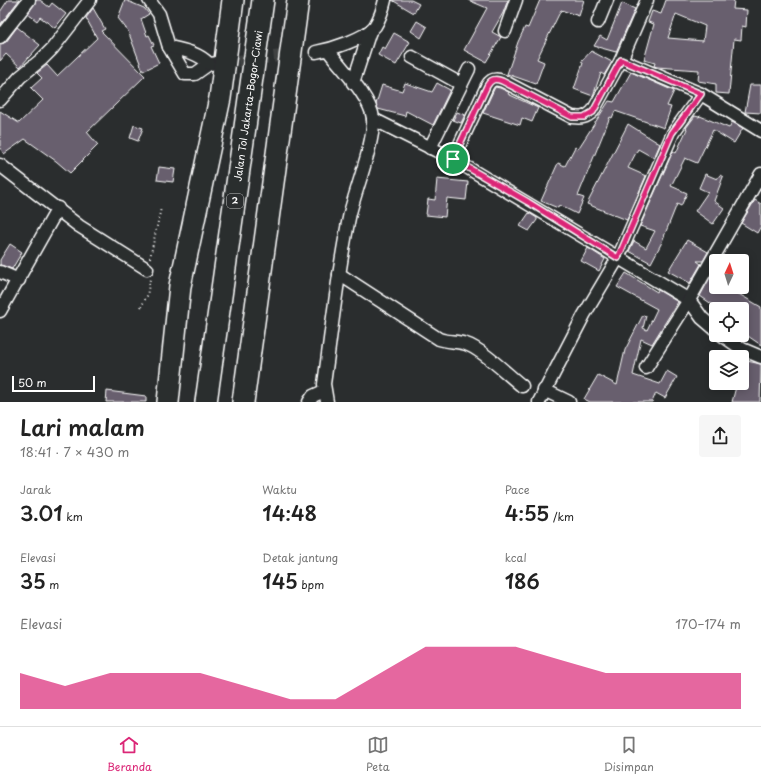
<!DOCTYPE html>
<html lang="id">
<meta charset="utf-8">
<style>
:root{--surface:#fff;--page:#f6f6f6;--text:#222;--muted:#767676;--line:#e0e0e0;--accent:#db2777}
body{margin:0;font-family:"Playpen Sans",sans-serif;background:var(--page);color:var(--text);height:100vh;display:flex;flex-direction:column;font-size:15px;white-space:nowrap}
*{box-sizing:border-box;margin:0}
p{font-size:13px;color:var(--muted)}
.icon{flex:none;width:22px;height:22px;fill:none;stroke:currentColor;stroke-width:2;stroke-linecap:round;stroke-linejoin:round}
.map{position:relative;height:402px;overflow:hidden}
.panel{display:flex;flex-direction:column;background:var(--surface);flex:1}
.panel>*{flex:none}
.needle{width:26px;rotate:4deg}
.tools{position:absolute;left:709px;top:254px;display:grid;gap:8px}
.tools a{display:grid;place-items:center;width:40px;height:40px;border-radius:4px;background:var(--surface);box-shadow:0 2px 10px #0003;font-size:20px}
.scale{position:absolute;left:12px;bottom:10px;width:83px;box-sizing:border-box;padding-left:4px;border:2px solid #fff;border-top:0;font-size:11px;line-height:14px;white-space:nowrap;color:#fff;-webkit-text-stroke:3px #2a2d2e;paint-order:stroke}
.pin{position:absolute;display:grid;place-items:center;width:34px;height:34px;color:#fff;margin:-17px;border:2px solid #fff;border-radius:50%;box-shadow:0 1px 4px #0007}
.round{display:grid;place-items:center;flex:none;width:42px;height:42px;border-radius:4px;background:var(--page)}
.head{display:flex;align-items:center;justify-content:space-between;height:68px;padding:0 20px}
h1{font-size:22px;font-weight:600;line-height:30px}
.stats{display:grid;grid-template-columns:repeat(3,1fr);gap:6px;height:68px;padding:4px 20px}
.stats div{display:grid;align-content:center}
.stats b{font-size:20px;font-weight:600}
.stats small{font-size:11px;font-weight:400}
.stats p{font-size:11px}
.chart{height:112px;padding:8px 20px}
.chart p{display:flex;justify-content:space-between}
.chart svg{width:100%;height:72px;margin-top:4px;fill:var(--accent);opacity:.7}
.tab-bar{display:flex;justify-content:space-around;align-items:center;height:56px;border-top:1px solid var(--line);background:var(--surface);font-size:11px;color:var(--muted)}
.tab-bar a{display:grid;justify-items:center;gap:2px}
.tab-bar .selected{color:var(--accent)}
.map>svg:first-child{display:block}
.building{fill:#685e6e;stroke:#fff;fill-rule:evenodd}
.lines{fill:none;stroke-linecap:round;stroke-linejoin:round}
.minor-tunnel{stroke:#3f4243;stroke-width:12;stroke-dasharray:12 6;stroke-linecap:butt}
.minor-casing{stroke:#fff;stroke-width:15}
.motorway-casing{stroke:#fff;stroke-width:24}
.path{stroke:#fff;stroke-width:2;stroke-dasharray:1 3;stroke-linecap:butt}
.minor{stroke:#2a2d2e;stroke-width:12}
.motorway{stroke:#2a2d2e;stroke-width:21}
.route-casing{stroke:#fff;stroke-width:8}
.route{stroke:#db2777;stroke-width:5}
.labels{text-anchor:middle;stroke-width:3;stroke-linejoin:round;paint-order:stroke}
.shield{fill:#2a2d2e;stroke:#bfc0c0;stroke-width:1}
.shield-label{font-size:9px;font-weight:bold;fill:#fff}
.street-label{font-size:10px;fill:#fff;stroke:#2a2d2e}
</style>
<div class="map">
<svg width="761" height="402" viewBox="0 0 761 402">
<rect width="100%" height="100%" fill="#2a2d2e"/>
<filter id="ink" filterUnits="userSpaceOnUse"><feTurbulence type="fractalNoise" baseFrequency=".025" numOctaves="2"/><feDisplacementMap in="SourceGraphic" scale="8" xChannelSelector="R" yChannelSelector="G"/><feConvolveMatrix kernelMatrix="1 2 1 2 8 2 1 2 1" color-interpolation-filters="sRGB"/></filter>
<g filter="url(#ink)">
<g class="building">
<path d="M8,0h11l-19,25v-13z"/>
<path d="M36,0h4l9,7 3,-4 14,11 -11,14 -15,-11 -3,4 -9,-7z"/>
<path d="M125,0l19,8 5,6 -8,5 6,17 2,-1 5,10 -3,1 8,17 -16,8 -15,-40 -10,-13z"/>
<path d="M392,0h19l8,4 -5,9z"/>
<path d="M468,0h40l-5,13 -11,19 9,5 -15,25 -22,-12 23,-42z"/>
<path d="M540,0h44l-5,16 -18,-6 -24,49 7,3 -8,22 -29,-10 11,-32 7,-15 3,1z"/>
<path d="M666,0h68l-1,9 14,1 -1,17 -4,-1 -1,14 -7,-1 -5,55 -13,-1v-9l-18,-3 1,-11 -42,-3 -3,-1 1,-3 -11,-3 10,-36 -6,-2 4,-11 9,3zM676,14l29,12 -2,15 -35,-3z"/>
<path d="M622,3l13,6 -19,43 -22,-6 6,-10 7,4z"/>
<path d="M93,8l12,21 -4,2 44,45 -58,56 11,13 -28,28 -14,-12 -31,-22 -21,15 -4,-6v-37l19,12 24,-23 -12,-12 11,-10 -5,-5 10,-8 10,11 40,-38 -11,-20z"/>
<path d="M417,21l10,6 -6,11 -10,-7z"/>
<path d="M17,27l23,18 -20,22 -14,-13 -6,7v-17l6,-2z"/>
<path d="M394,33l16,9 -14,23 -18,-10 4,-8 3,2z"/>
<path d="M591,51l21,11 -8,13 -3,-2 -8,23 -19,-7 9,-26 -2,-1z"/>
<path d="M631,72l43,19 -7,15 4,1 -7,21 -49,-17 -3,7 -2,-1 -32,79 6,2 -7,16 -18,-9 -1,3 -17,-7 17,-38 7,3 10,-19 3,2 31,-48 5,1z"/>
<path d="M405,83l27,9 5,-9 13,7 -17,35 -27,-14 -1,5 -27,-7 -2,-5 6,-19 20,6z"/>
<path d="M750,85h11v28l-16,-1z"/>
<path d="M495,87l5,1 9,4 -1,2 30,14 -6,14 -10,-4 -2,7 -37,-12z"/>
<path d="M457,112l8,3 -4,8 -8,-3z"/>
<path d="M695,116l4,1 1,-1 29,12 3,-6 11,6 -9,15 -21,-13 -16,33 -12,-5 -14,28 16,7 -6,13 -4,-2 -16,40 -10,19 -22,-12 5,-10 12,7 9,-17 -15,-5 33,-75 3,2 11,-24 -1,-1z"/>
<path d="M628,124l32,20 -6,14 -16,-9 -10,19 18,8 -19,44 -40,-16z"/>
<path d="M134,125l9,3 -5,13 -8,-3z"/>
<path d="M159,167l16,2 -2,13 -16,-2z"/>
<path d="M705,174l12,5 3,-4 3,2 -9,24 10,7 -11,16 -18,-13 13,-19 -9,-4z"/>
<path d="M437,179l31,3 -2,18 -19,-2 -2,19 -19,-2 2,-16 7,1z"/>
<path d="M755,200l6,4v22l-4,7 -16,-10z"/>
<path d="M529,213l8,5v2l-8,11 -9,-5z"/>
<path d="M687,240l21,12 -5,9h-6l4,3 -11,19 -22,-12z"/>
<path d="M10,244l12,8 -10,17 -12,-4v-5z"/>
<path d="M588,248l17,11 -6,12 -18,-10z"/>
<path d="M713,272l3,2v13h18l-2,3 29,17v38l-19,-13v-23h-23l-19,-13z"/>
<path d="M626,273l31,19 1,-2 20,12 -26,42 -11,-5 -8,36 27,9 7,-13 10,6 -12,21 -9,-5 -4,9h-62l-6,-3 14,-24 19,10 8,-35 18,-35 3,1 -3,12 4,2 10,-21 -40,-22z"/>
<path d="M742,360l19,4 -1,38h-28l5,-19h5z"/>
<path d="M107,391l39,5v6h-40z"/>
</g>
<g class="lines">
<path class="minor-tunnel" d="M220,63l96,-11"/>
<g class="minor-casing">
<g id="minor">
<path d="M149,0l10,14 10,33 16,27h10l14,-10 11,-1"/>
<path d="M598,22l9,-22"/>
<path d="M505,31l11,-31"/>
<path d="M0,37l29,-37"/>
<path d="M169,47c14,3 30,6 40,17"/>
<path d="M316,52c16,-3 49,-13 59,-26 5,-8 8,-17 10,-26"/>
<path d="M412,57l49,27"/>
<path d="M621,60l80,34 60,37"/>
<path d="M353,83l17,-52"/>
<path d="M0,100l20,-23 22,-18 10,-10 38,-49"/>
<path d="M373,119l80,40 236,141 13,18 14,12"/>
<path d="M430,148l39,-79"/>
<path d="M453,159l34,-73c4,-7 8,-8 16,-5l69,36c9,1 14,1 21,-6l28,-51 26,-60"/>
<path d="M0,165l79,61 68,43"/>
<path d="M0,272l19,8"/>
<path d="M339,274l100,65c9,3 18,2 27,5 16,5 42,31 56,42"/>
<path d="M0,311l58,-103"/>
<path d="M722,335l20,14 19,8"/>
<path d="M646,368l43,-68 72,-126"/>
<path d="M544,390l25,12"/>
<path d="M309,402l4,-6 11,-5"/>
<path d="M327,402l-3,-18c8,-57 14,-115 26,-171 6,-24 25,-73 23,-95 -3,-22 -32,-50 -45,-68"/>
<path d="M539,402l45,-87 34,-57 55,-125 28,-39"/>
</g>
</g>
<g class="motorway-casing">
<g id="motorway">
<path d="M168,402l12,-116 40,-188 13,-98"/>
<path id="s1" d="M206,402l57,-402"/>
<path d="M243,402l55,-402"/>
</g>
</g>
<g class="path">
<path d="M150,258l11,-50"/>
<path d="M141,307l6,-11 3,-17"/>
</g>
<use href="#minor" class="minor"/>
<use href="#motorway" class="motorway"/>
</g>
</g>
<g class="lines" filter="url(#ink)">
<g class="route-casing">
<path id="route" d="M621,60l80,34 -29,39 -54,125 -90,-56 -75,-43 34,-73c4,-7 8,-8 15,-5l70,36h12l9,-5z"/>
</g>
<use href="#route" class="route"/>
</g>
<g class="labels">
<rect class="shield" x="227" y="194" width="16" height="14" rx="3"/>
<g class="shield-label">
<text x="235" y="204">2</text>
</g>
<g class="street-label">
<text dy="4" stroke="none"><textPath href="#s1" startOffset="299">Jalan Tol Jakarta–Bogor–Ciawi</textPath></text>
</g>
</g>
</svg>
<div class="tools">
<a><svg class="needle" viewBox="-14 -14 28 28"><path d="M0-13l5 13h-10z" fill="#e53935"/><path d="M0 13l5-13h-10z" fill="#767676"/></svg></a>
<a><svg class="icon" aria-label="locate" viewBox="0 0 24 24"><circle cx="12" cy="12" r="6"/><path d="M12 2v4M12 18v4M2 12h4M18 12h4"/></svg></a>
<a><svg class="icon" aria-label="layers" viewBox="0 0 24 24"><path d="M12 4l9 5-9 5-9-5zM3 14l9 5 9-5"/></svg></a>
</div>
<div class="scale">50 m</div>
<div class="pin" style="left:453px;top:159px;background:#1e9e55"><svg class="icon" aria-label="arrive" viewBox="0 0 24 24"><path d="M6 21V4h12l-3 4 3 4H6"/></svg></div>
</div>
<section class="panel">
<div class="head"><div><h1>Lari malam</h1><p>18:41 · 7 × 430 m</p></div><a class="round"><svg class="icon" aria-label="share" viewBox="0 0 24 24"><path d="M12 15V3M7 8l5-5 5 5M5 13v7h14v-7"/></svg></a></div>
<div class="stats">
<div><p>Jarak</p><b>3.01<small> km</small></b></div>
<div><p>Waktu</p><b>14:48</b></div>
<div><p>Pace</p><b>4:55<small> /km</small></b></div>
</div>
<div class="stats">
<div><p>Elevasi</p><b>35<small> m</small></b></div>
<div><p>Detak jantung</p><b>145<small> bpm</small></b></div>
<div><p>kcal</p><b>186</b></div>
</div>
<div class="chart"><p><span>Elevasi</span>170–174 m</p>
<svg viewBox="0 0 160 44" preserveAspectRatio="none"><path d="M0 44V22L10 30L20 22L30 22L40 22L50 30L60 38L70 38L80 22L90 6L100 6L110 6L120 14L130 22L140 22L150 22L160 22V44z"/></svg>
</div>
</section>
<nav class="tab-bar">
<a class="selected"><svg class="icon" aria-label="home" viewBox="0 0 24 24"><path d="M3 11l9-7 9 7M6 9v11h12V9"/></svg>Beranda</a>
<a><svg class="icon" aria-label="map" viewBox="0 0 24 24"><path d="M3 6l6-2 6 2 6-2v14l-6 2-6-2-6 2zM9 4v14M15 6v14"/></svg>Peta</a>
<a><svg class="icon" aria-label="saved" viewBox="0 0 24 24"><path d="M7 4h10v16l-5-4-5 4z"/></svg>Disimpan</a>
</nav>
